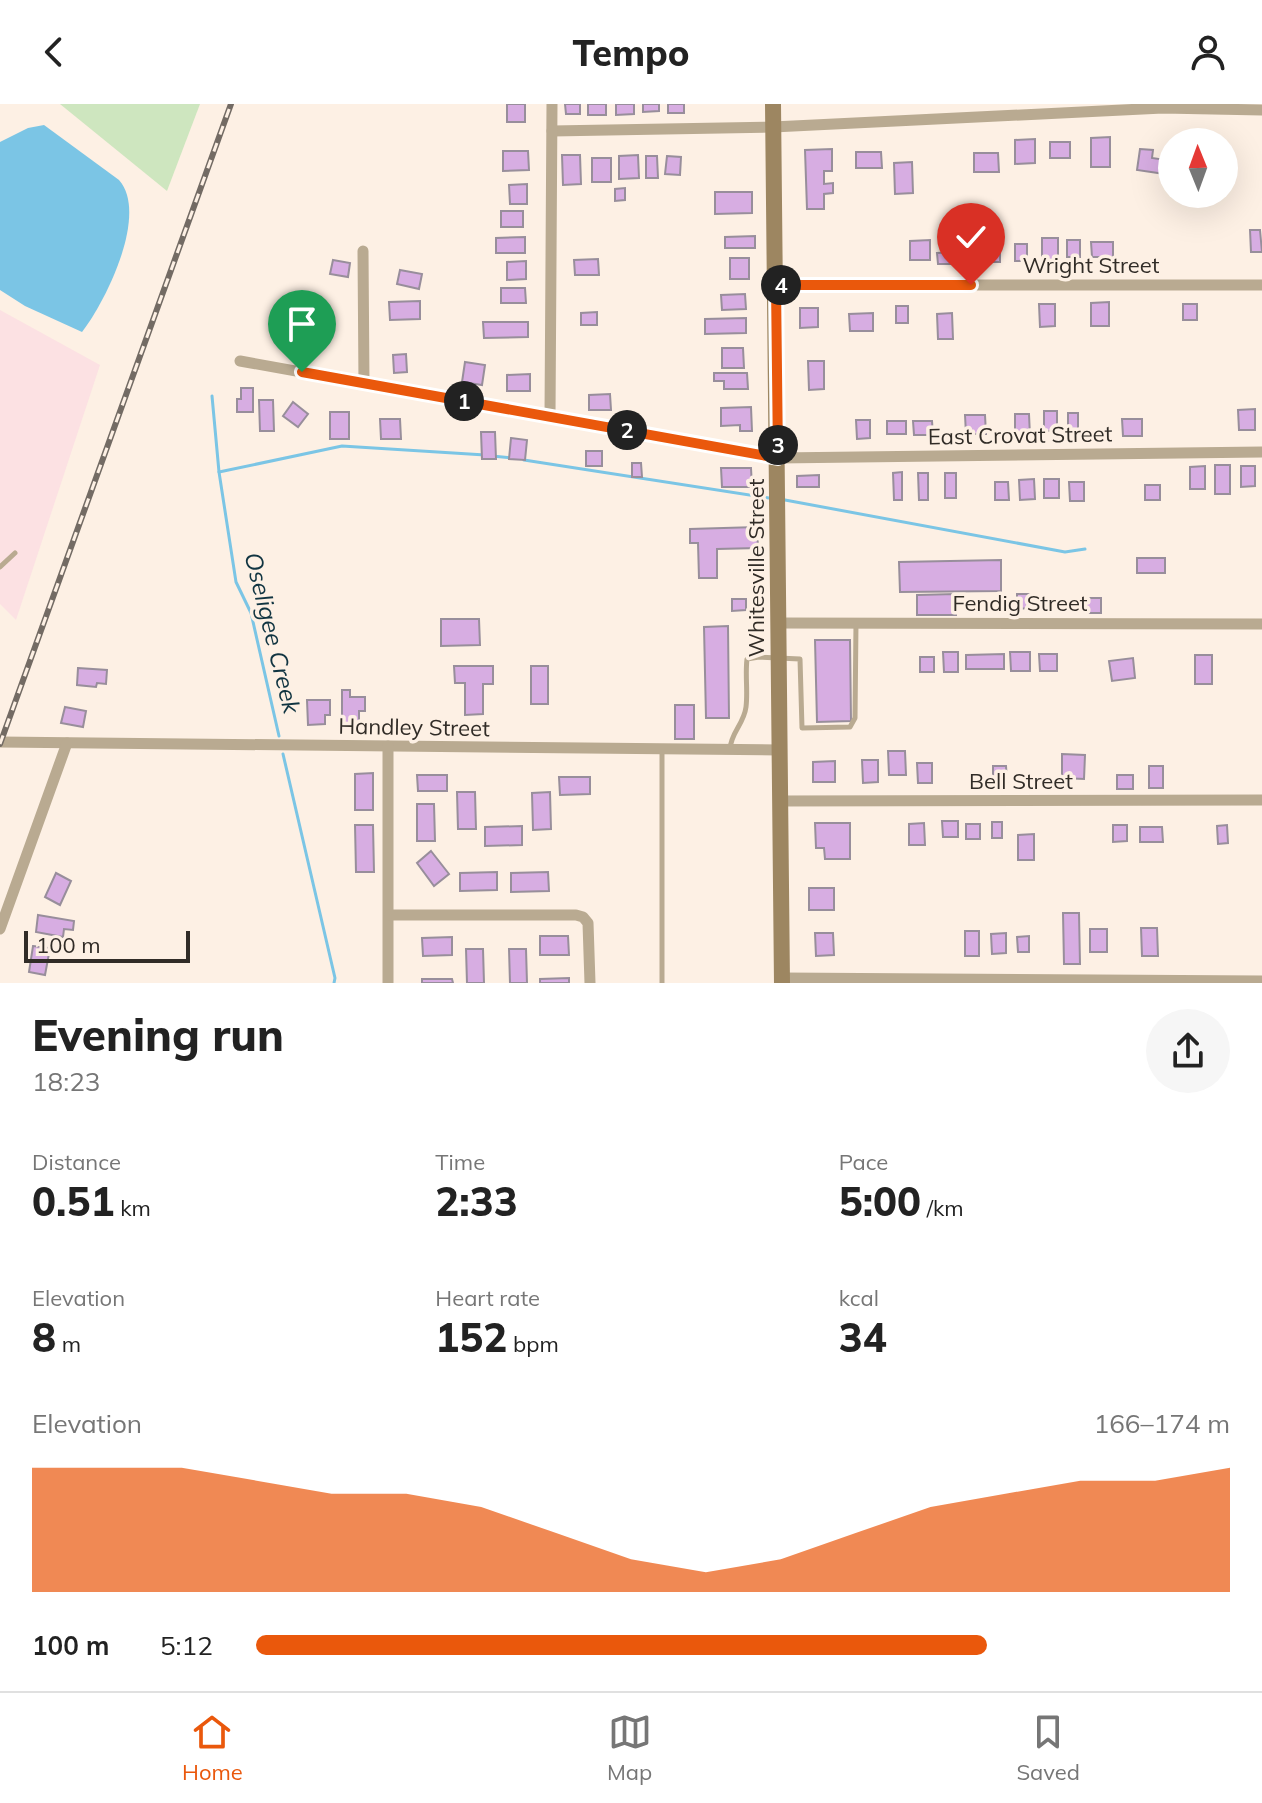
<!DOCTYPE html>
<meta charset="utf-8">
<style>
:root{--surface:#fff;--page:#f6f6f6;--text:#222;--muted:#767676;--line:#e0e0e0;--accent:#ea580c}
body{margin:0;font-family:Mulish,sans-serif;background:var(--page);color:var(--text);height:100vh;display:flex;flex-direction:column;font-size:30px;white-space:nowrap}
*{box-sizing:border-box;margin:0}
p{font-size:26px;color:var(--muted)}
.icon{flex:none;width:44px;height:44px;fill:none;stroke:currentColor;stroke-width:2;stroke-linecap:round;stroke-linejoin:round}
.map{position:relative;height:879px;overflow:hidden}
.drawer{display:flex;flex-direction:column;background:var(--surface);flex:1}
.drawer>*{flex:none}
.needle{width:52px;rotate:359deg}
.tools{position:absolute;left:1158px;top:24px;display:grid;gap:16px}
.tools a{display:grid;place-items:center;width:80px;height:80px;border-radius:50%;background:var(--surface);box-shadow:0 8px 32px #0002;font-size:40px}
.scale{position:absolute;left:24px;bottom:20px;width:166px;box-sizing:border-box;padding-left:8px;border:4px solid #312c27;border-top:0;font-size:22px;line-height:28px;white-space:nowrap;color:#312c27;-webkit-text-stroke:6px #fdf0e4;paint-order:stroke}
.pin{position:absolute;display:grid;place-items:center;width:68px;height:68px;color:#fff;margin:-82px -34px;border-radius:50% 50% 50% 0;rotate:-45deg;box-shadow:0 0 8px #0007}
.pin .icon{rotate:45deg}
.km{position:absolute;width:40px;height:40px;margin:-20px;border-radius:50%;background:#222;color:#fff;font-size:22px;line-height:40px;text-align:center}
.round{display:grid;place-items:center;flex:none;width:84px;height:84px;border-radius:42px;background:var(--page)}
.head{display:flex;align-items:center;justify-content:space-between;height:136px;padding:0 32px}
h1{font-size:44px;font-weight:800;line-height:60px}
.figures{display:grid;grid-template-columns:repeat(3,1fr);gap:12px;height:136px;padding:8px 32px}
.figures div{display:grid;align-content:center}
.figures b{font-size:40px;font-weight:800}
.figures small{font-size:22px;font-weight:400}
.figures p{font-size:22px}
.chart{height:224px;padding:16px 32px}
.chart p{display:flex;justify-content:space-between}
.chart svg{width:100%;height:144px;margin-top:8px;fill:var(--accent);opacity:.7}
ul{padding:0 32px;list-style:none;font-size:26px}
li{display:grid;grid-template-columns:128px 96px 1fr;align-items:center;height:60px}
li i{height:20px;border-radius:10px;background:var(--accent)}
header{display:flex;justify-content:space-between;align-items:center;height:104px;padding:0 32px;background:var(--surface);font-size:36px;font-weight:800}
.dock{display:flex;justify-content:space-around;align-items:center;height:112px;border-top:2px solid var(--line);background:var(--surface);font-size:22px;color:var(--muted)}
.dock a{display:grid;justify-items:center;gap:4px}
.dock .active{color:var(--accent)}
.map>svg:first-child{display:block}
.industrial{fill:#fce1e3}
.green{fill:#cee6bf}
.water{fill:#7bc5e5}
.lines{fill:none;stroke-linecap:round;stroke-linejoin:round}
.stream{stroke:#7bc5e5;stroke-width:3}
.building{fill:#d7ade2;stroke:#988e9b;stroke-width:2}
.lane{stroke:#b9aa91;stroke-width:5}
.street{stroke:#b9aa91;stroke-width:11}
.secondary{stroke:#9d8661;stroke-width:16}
.rail-casing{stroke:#736b64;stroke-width:6}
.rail{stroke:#fdf0e4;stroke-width:3;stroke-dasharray:9;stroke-linecap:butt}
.route-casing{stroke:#fff;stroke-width:16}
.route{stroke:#ea580c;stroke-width:10}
.labels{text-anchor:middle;stroke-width:7;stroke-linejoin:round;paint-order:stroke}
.street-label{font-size:22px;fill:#312c27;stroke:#fdf0e4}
.water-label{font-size:24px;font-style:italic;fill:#103441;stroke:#fdf0e4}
</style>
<header><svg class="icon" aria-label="back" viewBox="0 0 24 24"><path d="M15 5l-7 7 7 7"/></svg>Tempo<svg class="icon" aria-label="person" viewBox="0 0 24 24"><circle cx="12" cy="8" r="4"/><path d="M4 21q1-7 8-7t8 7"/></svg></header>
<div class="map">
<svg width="1262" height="879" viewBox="0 0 1262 879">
<rect width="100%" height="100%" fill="#fdf0e4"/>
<path class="industrial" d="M0,206l100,55 -84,255 -16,-16z"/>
<path class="green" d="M60,0h140l-33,87z"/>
<path class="water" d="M44,21l75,55c30,34 -13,121 -37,152l-57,-26 -25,-16v-148l28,-14z"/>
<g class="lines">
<g class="stream">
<path d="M212,292l7,76 17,110 15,31 28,123"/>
<path d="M492,352l21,2"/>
<path d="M524,356l245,38"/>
<path d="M219,368l123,-26 143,9"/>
<path d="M785,396l280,52 20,-3"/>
<path d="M283,650l52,224 -1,5"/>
</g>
</g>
<g class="building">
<rect x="507" y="0" width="18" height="18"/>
<path d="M565,0h15v10h-14z"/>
<rect x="588" y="0" width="18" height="11"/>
<path d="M616,0h18v10l-18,1z"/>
<path d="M643,0h16v7l-16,1z"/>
<rect x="668" y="0" width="16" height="9"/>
<path d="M1110,33v30h-19v-29z"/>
<path d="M1035,35v24l-20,1v-24z"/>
<rect x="1050" y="38" width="20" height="16"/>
<path d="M832,45v22h-8v13l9,-1v10l-9,1v15h-17l-2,-59z"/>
<path d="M1140,45l13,1 -1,8 14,2 -1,14 -28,-4z"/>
<path d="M503,47h25l1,19 -26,1z"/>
<path d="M856,48h25l1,16h-26z"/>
<path d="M974,49h24l1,19h-25z"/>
<path d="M562,51h18l1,29 -18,1z"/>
<path d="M638,51l1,23 -20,1v-23z"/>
<path d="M646,52h11l1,22h-12z"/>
<path d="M667,52l14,1 -1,18 -15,-1z"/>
<rect x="592" y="54" width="19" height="24"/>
<path d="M912,58l1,31 -18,1 -1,-31z"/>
<path d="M527,80v20h-17l-1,-19z"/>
<path d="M625,84v12l-10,1v-12z"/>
<path d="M715,88h37v21l-37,1z"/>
<rect x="501" y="107" width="22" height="16"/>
<path d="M1250,126h10l2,22h-11z"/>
<path d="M755,132v12h-30v-11z"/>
<path d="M525,133v16h-29v-15z"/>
<rect x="1042" y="134" width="16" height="24"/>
<path d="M930,136v20h-20v-19z"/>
<rect x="1067" y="136" width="13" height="17"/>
<path d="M1000,138v20h-15v-19z"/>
<path d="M1091,138h22v15h-21z"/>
<rect x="1015" y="140" width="12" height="17"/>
<path d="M962,142h13l1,18h-14z"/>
<path d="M954,148l1,12h-17l-1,-11z"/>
<rect x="730" y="154" width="19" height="21"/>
<path d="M598,155l1,16h-24l-1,-15z"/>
<path d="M333,156l17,3 -2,14 -18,-3z"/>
<path d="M526,157v18l-19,1v-18z"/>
<path d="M400,166l22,4 -3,15 -22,-5z"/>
<path d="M501,184h24l1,15h-25z"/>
<path d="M745,190l1,15 -24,1 -1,-15z"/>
<path d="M420,197v18l-30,1 -1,-18z"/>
<path d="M1109,198v24h-18v-23z"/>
<path d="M1039,200h16v22l-15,1z"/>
<rect x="1183" y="200" width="14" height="16"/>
<rect x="896" y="202" width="12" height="17"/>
<path d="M800,204h18v19l-18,1z"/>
<path d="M597,208v13h-16v-12z"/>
<path d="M873,209v18h-23l-1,-17z"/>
<path d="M952,209l1,26h-15l-1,-25z"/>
<path d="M746,214v15l-41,1v-15z"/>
<path d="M483,218h45v15l-44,1z"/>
<path d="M301,236l13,2 -3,18 -13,-3z"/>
<path d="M722,244h21l1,20h-22z"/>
<path d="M406,250l1,18 -13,1 -1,-18z"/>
<path d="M808,257h16v28l-15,1z"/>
<path d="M465,258l20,3 -3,20 -20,-3z"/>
<path d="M714,269h33l1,16h-24v-8h-10z"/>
<path d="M530,270v17h-23v-16z"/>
<path d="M241,284h12v24h-16v-13h4z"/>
<path d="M610,290l1,16h-22v-15z"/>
<path d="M259,296h14l1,31h-14z"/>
<path d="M293,298l15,12 -10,13 -15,-11z"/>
<path d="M751,303l1,24h-12v-6l-19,1v-18z"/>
<path d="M1255,305v21h-16l-1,-20z"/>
<rect x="1044" y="307" width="13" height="20"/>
<rect x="330" y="308" width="19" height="27"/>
<rect x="1068" y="309" width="10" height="17"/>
<path d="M1015,310h14l1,22h-15z"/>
<path d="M965,311h20l1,19h-20z"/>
<path d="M380,315h20l1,20h-20z"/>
<path d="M1122,315h20v17h-19z"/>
<path d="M856,316h14v18l-13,1z"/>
<rect x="887" y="317" width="19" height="13"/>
<path d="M913,317h19l1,14h-19z"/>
<path d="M481,328h14l1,27h-14z"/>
<path d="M511,334l16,2 -2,20 -16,-1z"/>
<rect x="586" y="347" width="16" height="15"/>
<path d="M632,359h9l1,14h-10z"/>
<rect x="1215" y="361" width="15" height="29"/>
<path d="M1205,362v23h-15v-22z"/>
<path d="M1241,362h14v20l-14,1z"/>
<path d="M721,364h30l1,19h-30z"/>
<path d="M902,368v28h-8l-1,-27z"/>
<path d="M918,369h10v27h-9z"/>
<rect x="945" y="369" width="11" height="25"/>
<path d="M819,371v12h-22v-11z"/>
<path d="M1034,375l1,20 -15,1 -1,-20z"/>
<rect x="1044" y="375" width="15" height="19"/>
<path d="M995,378h13l1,18h-14z"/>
<path d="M1069,378h15v19h-14z"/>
<rect x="1145" y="381" width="15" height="15"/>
<path d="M757,423l1,21 -41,1v29h-18l-1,-35h-8v-14z"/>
<rect x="1137" y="454" width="28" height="15"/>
<path d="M1001,456v31l-101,1 -1,-30z"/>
<path d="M955,490l1,21h-39v-20z"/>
<path d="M1017,490h13v14l-13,1z"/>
<path d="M1083,494h18v15h-17z"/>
<path d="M732,495h14v11l-14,1z"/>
<path d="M441,515h38l1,26 -39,1z"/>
<path d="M728,522l1,92h-23l-2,-91z"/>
<path d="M815,536h35l1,81 -34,1z"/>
<path d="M943,548h15v20h-14z"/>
<path d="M1010,548h20v19h-19z"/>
<path d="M1004,550v15h-38v-14z"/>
<path d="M1039,550h18v17h-17z"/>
<rect x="1195" y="551" width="17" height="29"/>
<rect x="920" y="553" width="14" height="15"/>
<path d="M1133,554l2,20 -23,3 -3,-20z"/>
<path d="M454,562h39v18h-10v30l-18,1v-32h-10z"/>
<rect x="531" y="562" width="17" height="38"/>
<path d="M78,564l29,2 -1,14 -9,-1 -1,4 -19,-2z"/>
<path d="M342,586h8v7h15v14h-6v15h-17z"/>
<path d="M307,596h23v15h-5v9l-17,1z"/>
<rect x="675" y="601" width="19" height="34"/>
<path d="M65,603l21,4 -3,16 -22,-4z"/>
<path d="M888,647h17l1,24h-17z"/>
<path d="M1062,650l23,1 -1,24 -22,-1z"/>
<path d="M862,656h16v22l-15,1z"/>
<path d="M835,657v21h-22v-20z"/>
<path d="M917,659h15v20h-14z"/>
<path d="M993,662h13l1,16h-14z"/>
<rect x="1149" y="662" width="14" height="22"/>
<path d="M373,669v37h-18v-36z"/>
<path d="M417,671h30v16h-29z"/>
<rect x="1117" y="671" width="16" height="14"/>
<path d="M559,673h31v17l-30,1z"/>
<path d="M457,688h18l1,37h-18z"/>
<path d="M550,688l1,37 -18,1 -1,-37z"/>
<path d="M417,700h17l1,37h-18z"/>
<path d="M942,717h16v16h-15z"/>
<rect x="992" y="718" width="10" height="16"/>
<path d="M815,719h35v36h-25l-1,-11h-8z"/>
<path d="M924,719l1,22h-16v-21z"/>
<rect x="966" y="720" width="14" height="15"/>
<path d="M355,721h18l1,47h-18z"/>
<path d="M1113,721h14v16l-14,1z"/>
<path d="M1227,721l1,18 -10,1 -1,-18z"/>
<path d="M522,722v19l-37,1v-19z"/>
<path d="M1140,723h22l1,15h-23z"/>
<path d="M1034,730v26h-16v-25z"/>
<path d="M431,747l18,23 -15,12 -17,-23z"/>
<path d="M497,768v18l-37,1v-18z"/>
<path d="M548,768l1,19 -38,1v-19z"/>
<path d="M56,769l15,8 -11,24 -15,-8z"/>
<rect x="809" y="784" width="25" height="22"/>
<path d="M1063,809h16l1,51h-16z"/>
<path d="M38,811l36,6 -1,9 -9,-1 -1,8 -27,-5z"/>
<path d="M1141,824h16l1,28h-16z"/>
<rect x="1090" y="825" width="17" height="23"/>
<rect x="965" y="827" width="14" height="25"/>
<path d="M815,829h18l1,22 -18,1z"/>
<path d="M1006,829v20l-14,1 -1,-20z"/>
<path d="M540,832h28l1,19h-29z"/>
<path d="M1029,832v16h-11l-1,-15z"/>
<path d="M452,833v18l-29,1 -1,-18z"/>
<path d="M33,842l17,2 -5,27 -16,-3z"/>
<path d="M466,845h17l1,34h-17z"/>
<path d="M509,845h17l1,34h-17z"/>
<path d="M569,874v5h-29v-4z"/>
<path d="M422,875h30l1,4h-31z"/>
</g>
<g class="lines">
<g class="lane">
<path d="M0,463l15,-14"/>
<path d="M662,645v234"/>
<path d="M730,645c1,-17 14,-25 16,-42 2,-16 -1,-32 1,-48l12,-2 41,2 2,69 48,-1 5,-9 1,-95"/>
</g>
<g class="street">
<path d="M552,27l221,-4 390,-19 99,2"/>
<path d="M363,147l1,132"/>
<path d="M776,181h486"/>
<path d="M240,257l538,97 484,-6"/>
<path d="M550,312l2,-312"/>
<path d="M779,519l483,1"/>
<path d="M0,638l779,8"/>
<path d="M388,642v237"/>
<path d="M780,697l482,-1"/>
<path d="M390,811h186l7,2 5,6 2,60"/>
<path d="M0,825l67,-186"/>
<path d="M782,874l480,3"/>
</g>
<path class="secondary" d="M773,0l9,879"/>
<g class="rail-casing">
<path id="rail" d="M0,640l231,-640"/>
</g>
<use href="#rail" class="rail"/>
</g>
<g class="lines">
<g class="route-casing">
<path id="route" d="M302,268l476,86 -2,-173h195"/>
</g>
<use href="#route" class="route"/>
</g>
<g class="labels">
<g class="street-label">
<text x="1091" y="169">Wright Street</text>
<text transform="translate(1020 331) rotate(-1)" y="8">East Crovat Street</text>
<text transform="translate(756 464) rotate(-90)" y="8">Whitesville Street</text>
<text x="1020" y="507">Fendig Street</text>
<text transform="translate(414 623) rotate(1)" y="8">Handley Street</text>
<text x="1021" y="685">Bell Street</text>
</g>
<g class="water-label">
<text transform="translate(272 529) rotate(76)" y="8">Oseligee Creek</text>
</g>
</g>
</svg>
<div class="tools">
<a><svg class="needle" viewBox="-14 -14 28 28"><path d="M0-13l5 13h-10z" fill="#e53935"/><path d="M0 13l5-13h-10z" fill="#767676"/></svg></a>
</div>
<div class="scale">100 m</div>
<div class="pin" style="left:302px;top:268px;background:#1e9e55"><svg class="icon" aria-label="arrive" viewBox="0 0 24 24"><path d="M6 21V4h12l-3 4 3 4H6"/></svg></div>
<div class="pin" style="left:971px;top:181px;background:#d93025"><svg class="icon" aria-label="check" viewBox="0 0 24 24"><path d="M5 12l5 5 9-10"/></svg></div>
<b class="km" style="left:464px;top:297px">1</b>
<b class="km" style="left:627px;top:326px">2</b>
<b class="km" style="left:778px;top:341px">3</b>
<b class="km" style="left:781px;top:181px">4</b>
</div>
<section class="drawer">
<div class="head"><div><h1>Evening run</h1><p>18:23</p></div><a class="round"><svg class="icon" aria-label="share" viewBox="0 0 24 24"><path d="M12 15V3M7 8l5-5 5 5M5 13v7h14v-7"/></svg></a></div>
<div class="figures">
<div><p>Distance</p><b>0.51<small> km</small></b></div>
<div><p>Time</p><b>2:33</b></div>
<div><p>Pace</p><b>5:00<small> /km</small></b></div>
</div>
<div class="figures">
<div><p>Elevation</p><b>8<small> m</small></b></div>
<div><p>Heart rate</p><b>152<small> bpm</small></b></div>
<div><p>kcal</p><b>34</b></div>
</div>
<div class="chart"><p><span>Elevation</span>166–174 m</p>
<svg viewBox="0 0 160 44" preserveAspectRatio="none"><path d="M0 44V6L10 6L20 6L30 10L40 14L50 14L60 18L70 26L80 34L90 38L100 34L110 26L120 18L130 14L140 10L150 10L160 6V44z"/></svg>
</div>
<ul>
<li><b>100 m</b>5:12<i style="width:75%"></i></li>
</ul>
</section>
<nav class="dock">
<a class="active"><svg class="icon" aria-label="home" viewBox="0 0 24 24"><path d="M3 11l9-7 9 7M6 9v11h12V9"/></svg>Home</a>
<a><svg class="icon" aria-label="map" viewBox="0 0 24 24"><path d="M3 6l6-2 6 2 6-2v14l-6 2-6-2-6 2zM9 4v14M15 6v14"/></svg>Map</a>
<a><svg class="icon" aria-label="saved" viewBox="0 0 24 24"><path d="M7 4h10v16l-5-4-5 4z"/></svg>Saved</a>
</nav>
